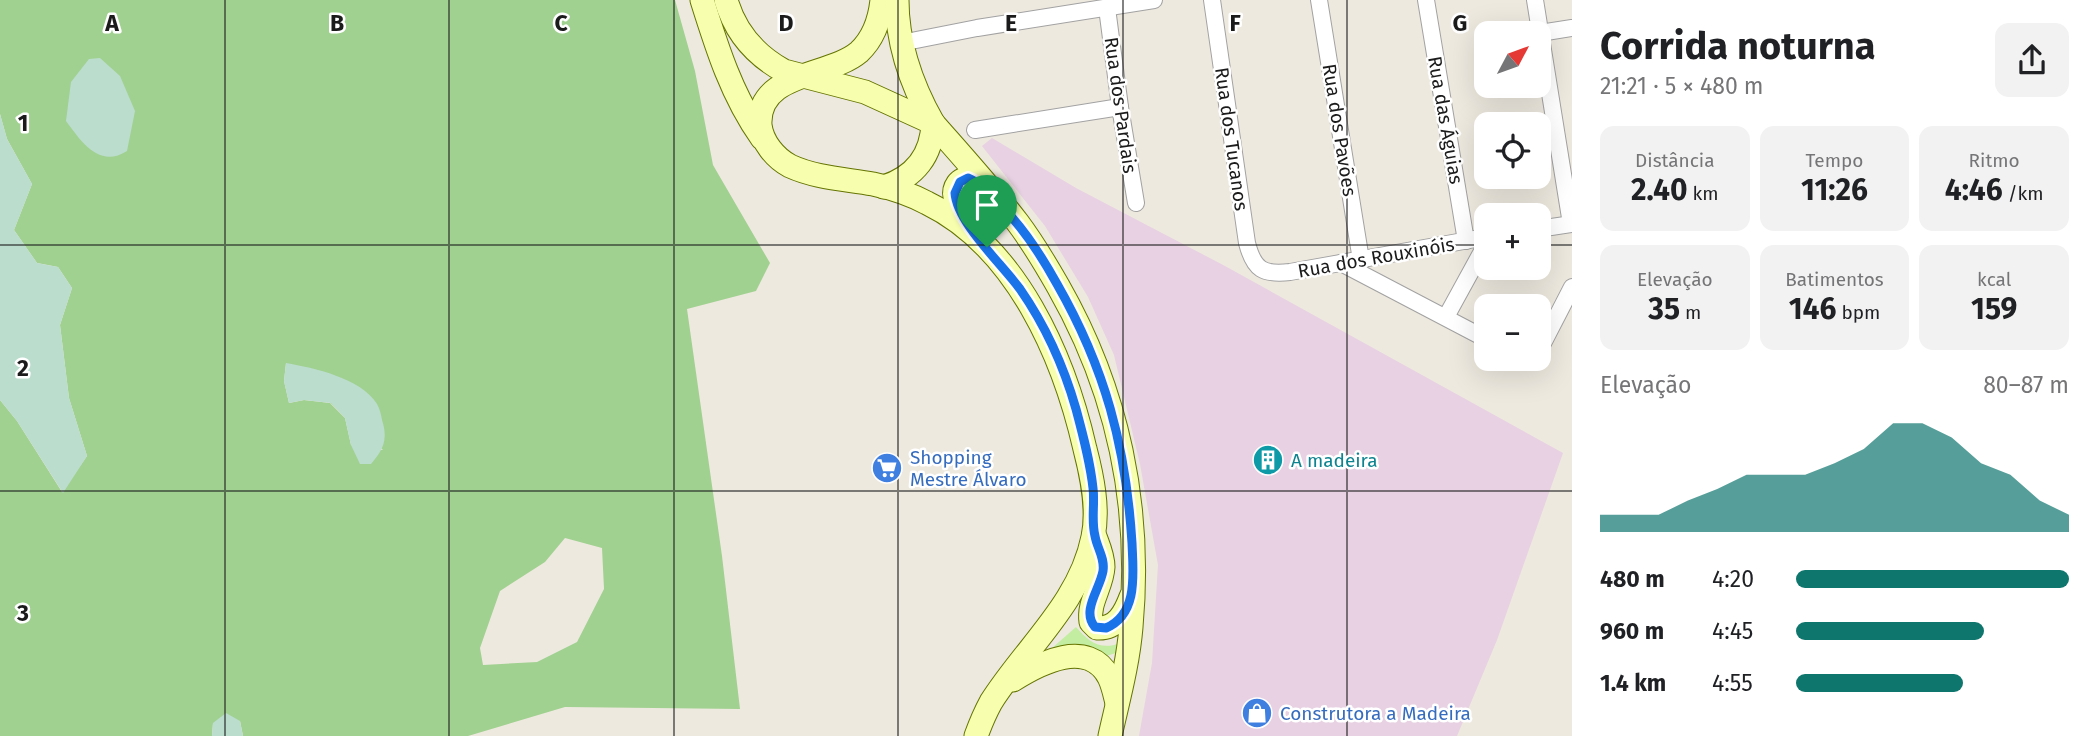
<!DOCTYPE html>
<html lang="pt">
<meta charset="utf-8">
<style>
:root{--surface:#fff;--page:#f2f2f2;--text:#202124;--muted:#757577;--accent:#0f766e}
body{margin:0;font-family:"Fira Sans",sans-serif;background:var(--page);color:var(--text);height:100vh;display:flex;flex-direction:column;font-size:26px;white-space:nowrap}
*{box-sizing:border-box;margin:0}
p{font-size:23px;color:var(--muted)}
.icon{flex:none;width:38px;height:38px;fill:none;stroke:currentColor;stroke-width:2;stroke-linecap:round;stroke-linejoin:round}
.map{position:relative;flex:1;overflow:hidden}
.drawer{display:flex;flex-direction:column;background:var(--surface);width:525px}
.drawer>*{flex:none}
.needle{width:46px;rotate:49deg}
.tools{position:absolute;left:1474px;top:21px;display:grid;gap:14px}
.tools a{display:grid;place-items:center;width:77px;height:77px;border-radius:14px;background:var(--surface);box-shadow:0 7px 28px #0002;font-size:35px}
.pin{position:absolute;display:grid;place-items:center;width:60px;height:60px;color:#fff;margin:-72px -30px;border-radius:50% 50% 50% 0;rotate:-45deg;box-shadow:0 0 7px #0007}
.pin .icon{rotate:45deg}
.round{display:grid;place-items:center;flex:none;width:74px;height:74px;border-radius:14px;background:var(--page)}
.headline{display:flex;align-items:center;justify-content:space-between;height:119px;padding:0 28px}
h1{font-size:38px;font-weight:700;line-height:52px}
.metrics{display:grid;grid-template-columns:repeat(3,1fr);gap:10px;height:119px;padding:7px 28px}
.metrics div{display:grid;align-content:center;border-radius:14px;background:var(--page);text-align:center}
.metrics b{font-size:30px;font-weight:700}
.metrics small{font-size:19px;font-weight:400}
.metrics p{font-size:19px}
.chart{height:196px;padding:14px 28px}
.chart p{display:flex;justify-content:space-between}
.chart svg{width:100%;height:126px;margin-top:7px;fill:var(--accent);opacity:.7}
ul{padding:0 28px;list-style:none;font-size:23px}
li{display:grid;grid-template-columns:112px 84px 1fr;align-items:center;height:52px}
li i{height:18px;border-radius:9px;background:var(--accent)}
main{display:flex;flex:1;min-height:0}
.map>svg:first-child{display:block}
.industrial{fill:#e7d1e2}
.grass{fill:#c3eda0}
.forest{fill:#a1d190;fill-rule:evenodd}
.wetland{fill:#bbddce}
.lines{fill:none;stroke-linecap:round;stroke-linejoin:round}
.minor-casing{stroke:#a2a2a2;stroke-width:18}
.secondary-casing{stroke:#647400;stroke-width:25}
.minor{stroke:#fff;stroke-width:16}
.secondary{stroke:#f7fead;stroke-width:23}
.route-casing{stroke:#fff;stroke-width:14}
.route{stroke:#1a73e8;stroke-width:9}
.grid{fill:none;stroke:#1b1b1b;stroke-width:2;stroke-opacity:0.55}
.labels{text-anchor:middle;stroke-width:5;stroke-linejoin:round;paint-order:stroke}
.street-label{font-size:19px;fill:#1b1b1b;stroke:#fff}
.shop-label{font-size:19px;fill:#366cbe;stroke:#fff;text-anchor:start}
.culture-label{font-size:19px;fill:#0d838f;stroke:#fff;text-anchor:start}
.grid-label{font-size:23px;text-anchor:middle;font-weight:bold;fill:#1b1b1b;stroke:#fff;stroke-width:5;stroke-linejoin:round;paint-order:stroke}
</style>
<main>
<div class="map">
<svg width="1572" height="736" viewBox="0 0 1572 736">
<rect width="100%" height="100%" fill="#eee9df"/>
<path class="industrial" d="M992,138l84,50 149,78 338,187 -66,187 -40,96h-318l13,-73 6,-98 -18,-101 -26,-109 -26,-58 -43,-71 -63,-80z"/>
<path class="grass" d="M1076,627c12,14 24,24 44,16l-4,10 -10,3 -37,-9 -18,2z"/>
<path class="forest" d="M0,0h675l20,71 18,94 57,98 -14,28 -69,18 35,247 18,153 -175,-2 -97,29h-225l-3,-15 -27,2 -1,13h-212v-336l17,21 45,71 25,-36 -18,-58 -9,-73 12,-37 -14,-21 -21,-4 -23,-33 18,-46 -25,-45 -7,-25zM286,363l97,87 -32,-5 -6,-27 -15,-15 -26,-3 -15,3 -5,-22zM565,538l37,10 2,41 -27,53 -40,20 -54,3 -3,-17 20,-57 45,-29z"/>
<g class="wetland">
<path d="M100,58l20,18 15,35 -8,40c-28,18 -46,-10 -61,-30l5,-39 18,-23z"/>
<path d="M0,114l7,25 25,45 -18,46 23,33 21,4 14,21 -12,37 9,73 18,58 -24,37 -46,-72 -17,-21z"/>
<path d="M286,363c28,5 75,15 91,41 3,5 4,11 5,16 6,19 2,29 -11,44h-11l-9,-19 -6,-27 -14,-15 -27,-3 -15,3 -5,-22z"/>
<path d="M226,713l14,8 3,15h-31l1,-13z"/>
</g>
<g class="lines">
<g class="minor-casing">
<g id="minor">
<path d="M1212,0l35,243c7,27 16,32 43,29l196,-35"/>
<path d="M1319,0l42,260"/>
<path d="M1426,0l40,241"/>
<path d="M1535,0l36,224"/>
<path d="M1107,8l13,99 16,96"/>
<path d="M1540,33l32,-5"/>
<path d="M901,43l76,-15 177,-28"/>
<path d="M975,130l145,-23"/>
<path d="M1538,229l34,-5"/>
<path d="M1341,263l145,76"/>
<path d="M1446,317l40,-73"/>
<path d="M1538,353l34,-66"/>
</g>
</g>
<g class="secondary-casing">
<g id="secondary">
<path d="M702,0c15,48 30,96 60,138"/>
<path d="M726,0c9,32 29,55 58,71l81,21 68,31c-1,32 -18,54 -49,64"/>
<path d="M882,0c-2,19 -8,38 -23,52 -29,25 -102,20 -99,73 2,17 15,33 30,41 26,12 55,13 83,18 19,4 37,10 54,19 90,44 137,154 158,246 7,27 14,60 8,88 -13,66 -68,111 -102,165 -6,11 -11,23 -15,34"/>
<path d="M897,0c0,44 14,84 36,123 29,33 59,66 85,100 15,20 28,42 40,63 60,105 84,221 73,341 -3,37 -13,73 -21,109"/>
<path d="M971,227c-7,-8 -14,-18 -16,-30 -2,-9 4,-20 15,-18 7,1 13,9 18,14"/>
<path d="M1094,534c4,11 9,21 9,33 -1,20 -15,35 -12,55l6,6c20,1 28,-15 34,-31"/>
<path d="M1013,680c27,-17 75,-42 96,-3 4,8 6,18 8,26"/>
</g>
</g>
<use href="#minor" class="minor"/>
<use href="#secondary" class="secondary"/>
</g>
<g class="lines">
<g class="route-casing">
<path id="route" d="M968,178c15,6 26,21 37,32 21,21 37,47 52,74 48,84 69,162 75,259 1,29 7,71 -26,85l-11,-1c-14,-16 5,-38 8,-56 2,-13 -6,-23 -8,-35 -4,-15 0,-33 -2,-48 -3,-27 -10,-53 -17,-79 -12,-42 -31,-84 -56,-120 -19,-26 -63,-66 -65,-96l5,-11z"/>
</g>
<use href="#route" class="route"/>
</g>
<path class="grid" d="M225,0v736M449,0v736M674,0v736M898,0v736M1123,0v736M1347,0v736M0,245h1486M1538,245h34M0,491h1572"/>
<defs>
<g id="building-disc" transform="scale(1.575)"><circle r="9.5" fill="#0f9aa8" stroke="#fff"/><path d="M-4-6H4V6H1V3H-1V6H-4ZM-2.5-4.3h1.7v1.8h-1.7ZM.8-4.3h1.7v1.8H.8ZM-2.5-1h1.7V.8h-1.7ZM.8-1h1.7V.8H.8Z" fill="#fff"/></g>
<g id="supermarket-disc" transform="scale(1.575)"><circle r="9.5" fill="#3f7fe0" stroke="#fff"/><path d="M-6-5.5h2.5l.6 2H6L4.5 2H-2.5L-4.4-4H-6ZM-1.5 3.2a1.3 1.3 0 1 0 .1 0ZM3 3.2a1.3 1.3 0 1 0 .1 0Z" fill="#fff"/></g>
<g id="shop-disc" transform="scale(1.575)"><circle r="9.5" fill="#3f7fe0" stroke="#fff"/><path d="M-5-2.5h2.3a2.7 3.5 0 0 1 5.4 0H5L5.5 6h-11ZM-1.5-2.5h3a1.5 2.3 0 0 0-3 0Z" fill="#fff"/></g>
</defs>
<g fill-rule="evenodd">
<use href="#building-disc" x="1268" y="460"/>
<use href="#supermarket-disc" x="887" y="468"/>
<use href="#shop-disc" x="1257" y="713"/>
</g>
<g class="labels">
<g class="street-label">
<text transform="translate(1121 105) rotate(82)" y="7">Rua dos Pardais</text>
<text transform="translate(1446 120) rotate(80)" y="7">Rua das Águias</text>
<text transform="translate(1340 130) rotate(81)" y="7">Rua dos Pavões</text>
<text transform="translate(1232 139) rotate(82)" y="7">Rua dos Tucanos</text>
<text transform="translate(1376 257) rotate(-10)" y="7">Rua dos Rouxinóis</text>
</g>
<g class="shop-label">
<text x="910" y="464">Shopping<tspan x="910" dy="22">Mestre Álvaro</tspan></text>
<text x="1280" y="720">Construtora a Madeira</text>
</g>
<g class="culture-label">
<text x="1291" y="467">A madeira</text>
</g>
</g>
<g class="grid-label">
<text x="112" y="31">A</text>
<text x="337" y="31">B</text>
<text x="561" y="31">C</text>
<text x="786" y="31">D</text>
<text x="1011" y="31">E</text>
<text x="1235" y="31">F</text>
<text x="1460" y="31">G</text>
<text x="23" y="131">1</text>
<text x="23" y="376">2</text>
<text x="23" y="621">3</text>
</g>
</svg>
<div class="tools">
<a><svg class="needle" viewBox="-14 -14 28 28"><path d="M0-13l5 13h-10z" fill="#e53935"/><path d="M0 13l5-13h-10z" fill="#757577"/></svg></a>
<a><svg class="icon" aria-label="locate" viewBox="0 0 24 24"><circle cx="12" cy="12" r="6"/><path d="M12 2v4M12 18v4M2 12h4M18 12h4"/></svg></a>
<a>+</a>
<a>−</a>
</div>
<div class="pin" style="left:987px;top:247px;background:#1e9e55"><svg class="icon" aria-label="arrive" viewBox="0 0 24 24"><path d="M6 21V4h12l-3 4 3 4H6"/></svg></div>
</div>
<section class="drawer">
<div class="headline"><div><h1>Corrida noturna</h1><p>21:21 · 5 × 480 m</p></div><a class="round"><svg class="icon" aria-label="share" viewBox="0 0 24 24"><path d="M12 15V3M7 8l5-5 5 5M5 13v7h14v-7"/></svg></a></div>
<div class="metrics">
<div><p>Distância</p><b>2.40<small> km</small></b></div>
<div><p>Tempo</p><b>11:26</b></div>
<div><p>Ritmo</p><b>4:46<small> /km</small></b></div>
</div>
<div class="metrics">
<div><p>Elevação</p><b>35<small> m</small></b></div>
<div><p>Batimentos</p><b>146<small> bpm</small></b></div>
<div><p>kcal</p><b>159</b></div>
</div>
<div class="chart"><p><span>Elevação</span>80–87 m</p>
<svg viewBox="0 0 160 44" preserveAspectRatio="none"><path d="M0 44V38L10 38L20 38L30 33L40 29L50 24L60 24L70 24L80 20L90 15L100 6L110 6L120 11L130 20L140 24L150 33L160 38V44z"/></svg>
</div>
<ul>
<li><b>480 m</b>4:20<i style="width:100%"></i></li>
<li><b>960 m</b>4:45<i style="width:69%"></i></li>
<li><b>1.4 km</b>4:55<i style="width:61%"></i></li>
</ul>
</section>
</main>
